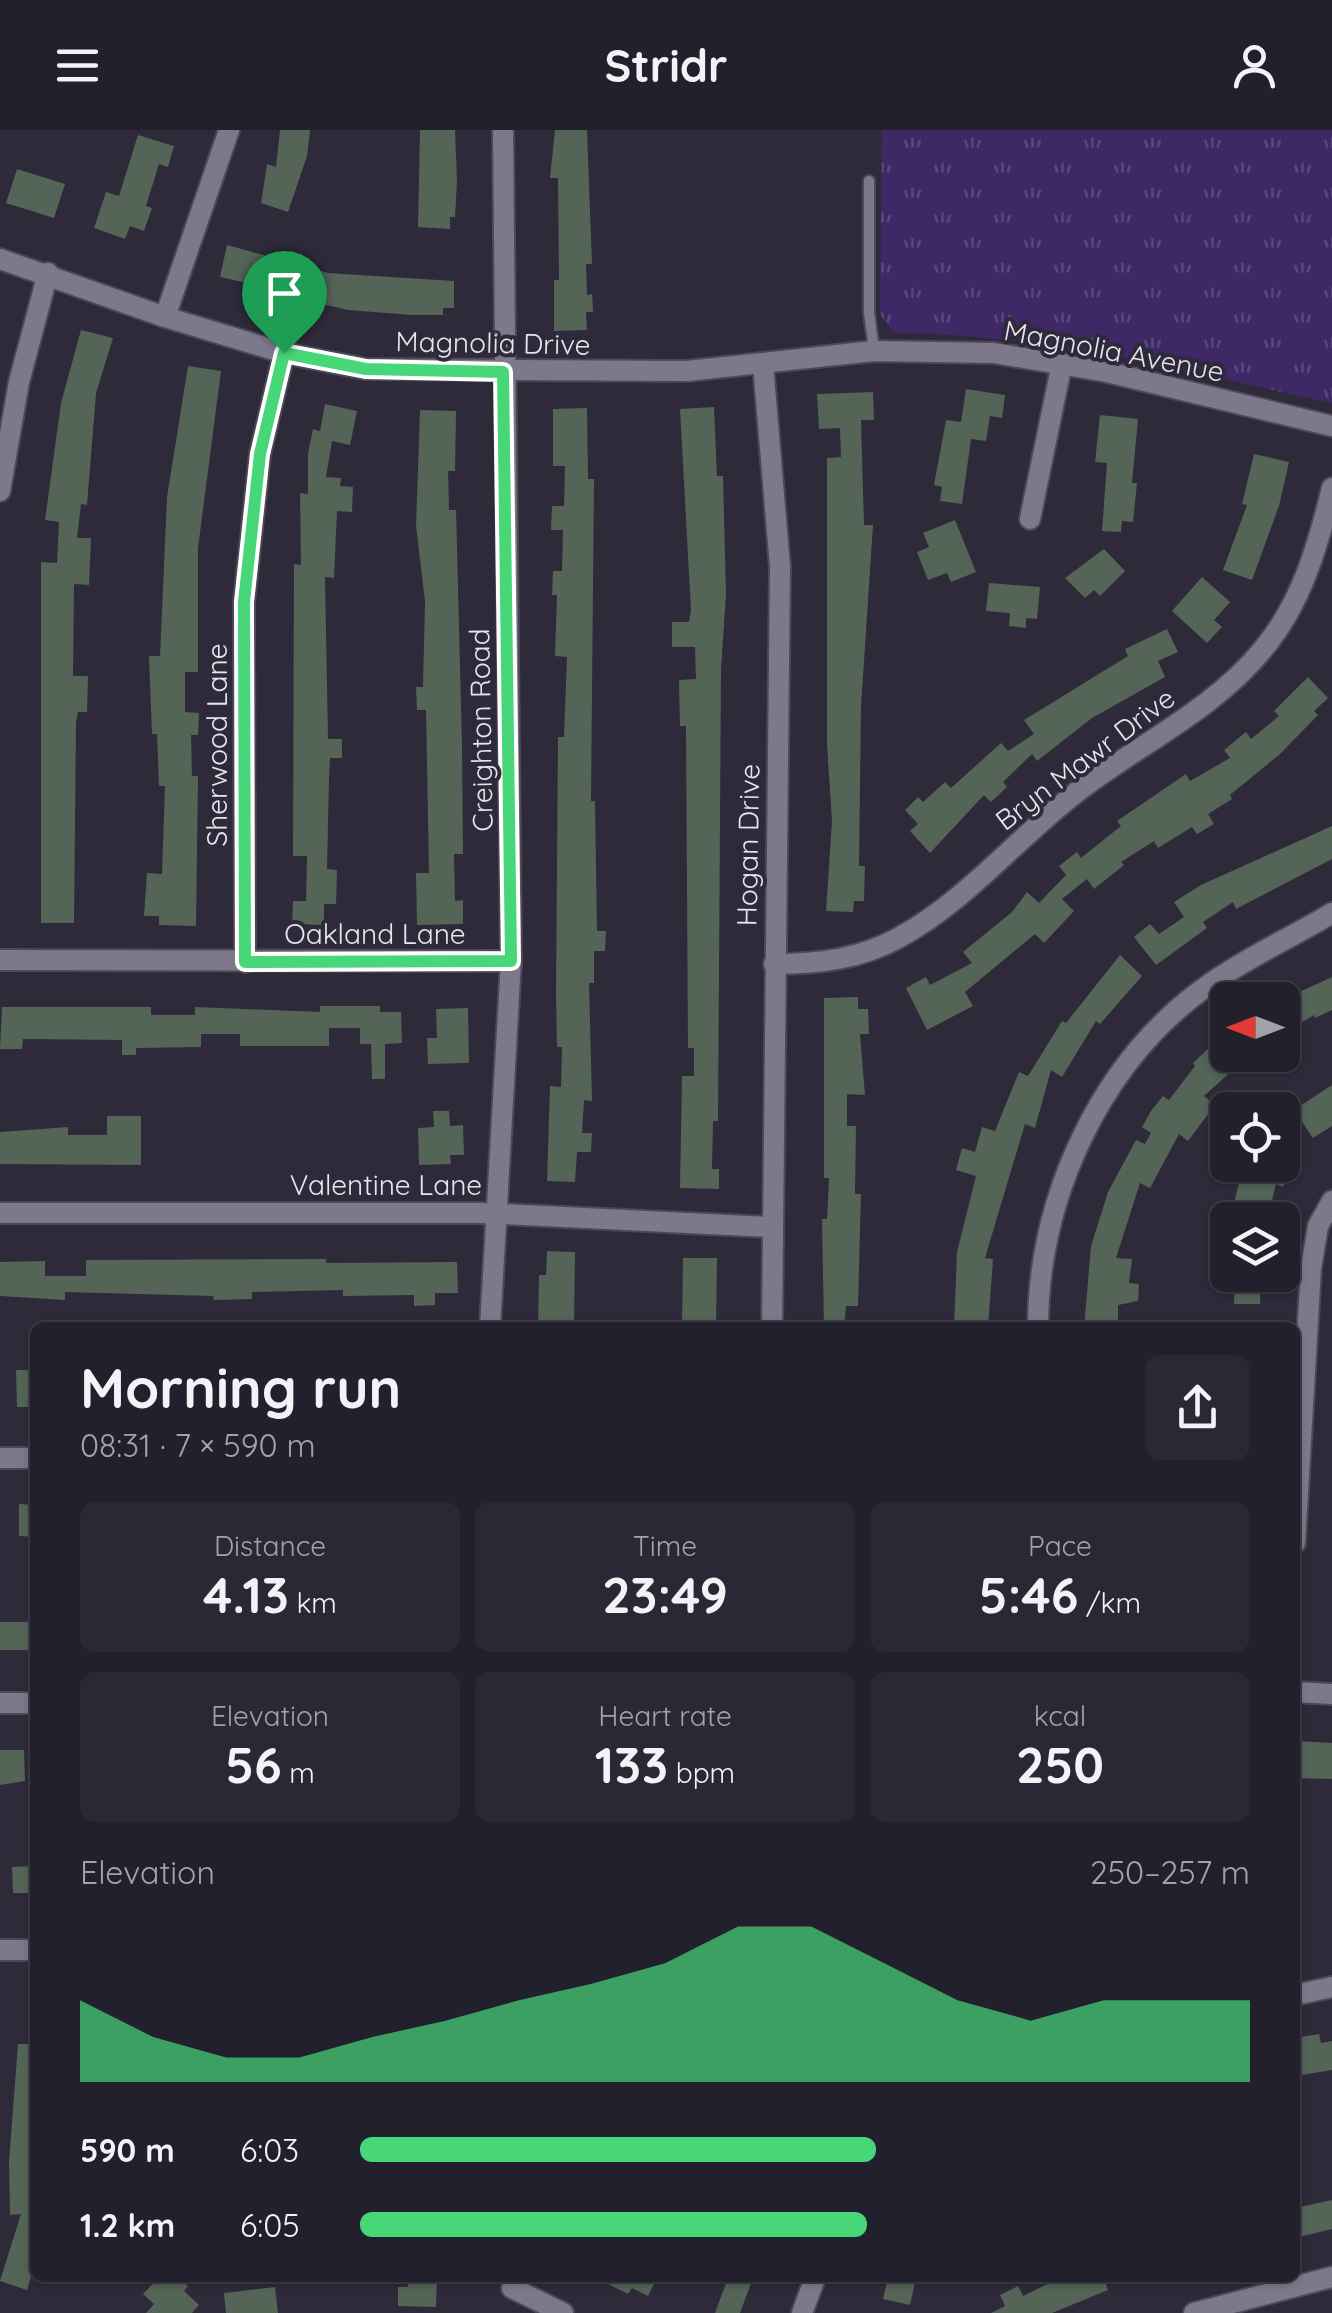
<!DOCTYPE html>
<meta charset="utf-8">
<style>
:root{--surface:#22202c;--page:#2a2834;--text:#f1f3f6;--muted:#a2a3a9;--line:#3f3e48;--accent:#47d779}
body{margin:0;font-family:Quicksand,sans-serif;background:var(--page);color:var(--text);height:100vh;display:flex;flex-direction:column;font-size:38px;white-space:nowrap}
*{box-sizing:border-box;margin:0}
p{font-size:32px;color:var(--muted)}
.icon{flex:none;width:55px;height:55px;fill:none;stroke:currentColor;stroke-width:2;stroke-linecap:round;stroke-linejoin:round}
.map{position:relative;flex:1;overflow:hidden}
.side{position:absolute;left:30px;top:1192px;width:1270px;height:960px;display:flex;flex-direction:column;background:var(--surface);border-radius:15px;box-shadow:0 2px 8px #0004,0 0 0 2px var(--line)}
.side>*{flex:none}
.needle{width:65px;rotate:270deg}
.fabs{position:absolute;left:1210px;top:852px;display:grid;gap:20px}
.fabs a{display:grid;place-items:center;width:90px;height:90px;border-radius:15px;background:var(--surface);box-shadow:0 2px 8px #0004,0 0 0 2px var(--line);font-size:50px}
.pin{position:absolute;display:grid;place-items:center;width:85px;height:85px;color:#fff;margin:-102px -42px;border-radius:50% 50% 50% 0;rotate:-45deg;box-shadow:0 0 10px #0007}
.pin .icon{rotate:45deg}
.round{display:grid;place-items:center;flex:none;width:105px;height:105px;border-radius:15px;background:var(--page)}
.head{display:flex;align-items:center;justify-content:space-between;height:170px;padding:0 50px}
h1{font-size:55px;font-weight:800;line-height:75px}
.metrics{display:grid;grid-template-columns:repeat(3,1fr);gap:15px;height:170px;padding:10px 50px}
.metrics div{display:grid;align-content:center;border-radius:15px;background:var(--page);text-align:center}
.metrics b{font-size:50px;font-weight:800}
.metrics small{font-size:28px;font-weight:400}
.metrics p{font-size:28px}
.chart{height:280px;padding:20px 50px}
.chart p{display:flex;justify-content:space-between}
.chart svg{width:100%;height:180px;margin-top:10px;fill:var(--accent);opacity:.7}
ul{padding:0 50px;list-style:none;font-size:32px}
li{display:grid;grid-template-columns:160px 120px 1fr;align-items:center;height:75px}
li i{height:25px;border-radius:12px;background:var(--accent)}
header{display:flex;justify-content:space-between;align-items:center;height:130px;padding:0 50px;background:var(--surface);font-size:45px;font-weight:800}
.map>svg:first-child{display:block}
.grass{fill:url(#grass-tufts)}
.building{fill:#546457}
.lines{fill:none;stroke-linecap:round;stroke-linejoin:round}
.service-casing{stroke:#4c4956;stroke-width:14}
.minor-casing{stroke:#4c4956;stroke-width:24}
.service{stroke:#7d798b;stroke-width:10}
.minor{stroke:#7d798b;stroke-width:20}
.route-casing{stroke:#fff;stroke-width:20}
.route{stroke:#47d779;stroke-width:12}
.labels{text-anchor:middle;stroke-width:8;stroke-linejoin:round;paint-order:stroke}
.street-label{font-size:28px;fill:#e6e4ee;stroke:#2e2a3a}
</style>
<header><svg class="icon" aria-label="menu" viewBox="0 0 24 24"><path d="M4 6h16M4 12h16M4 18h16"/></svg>Stridr<svg class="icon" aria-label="person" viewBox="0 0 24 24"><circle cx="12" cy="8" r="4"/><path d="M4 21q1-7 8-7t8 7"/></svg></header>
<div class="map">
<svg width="1332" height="2183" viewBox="0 0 1332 2183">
<defs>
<pattern id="grass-tufts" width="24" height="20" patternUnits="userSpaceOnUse" patternTransform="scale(2.5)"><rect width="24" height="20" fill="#3e2866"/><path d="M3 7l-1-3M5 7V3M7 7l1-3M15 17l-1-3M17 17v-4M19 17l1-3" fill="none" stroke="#5a477c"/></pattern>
</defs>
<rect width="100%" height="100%" fill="#2e2a3a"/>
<path class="grass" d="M882,0h450v273c-145,-31 -290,-70 -439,-70l-13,-19z"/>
<g class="building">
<path d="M280,0h30l-3,26 -19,56 -27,-9 6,-39 9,3z"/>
<path d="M420,0h35l2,51 -2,36h-5v12l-32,-2z"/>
<path d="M555,0h32l5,134h-6l1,31 5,-1 1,18h-7l1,18 -33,1v-51h5l-1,-102h-8z"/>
<path d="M138,5l36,11 -6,21 -9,-3 -13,42 6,2 -8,23 -14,-5 -5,13 -31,-11 12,-36 13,4z"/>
<path d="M17,39l48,15 -11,34 -48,-15z"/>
<path d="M227,115l101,28 126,8v27h-11v7h-31l-64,-5 -65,-15 1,-4 -64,-14z"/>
<path d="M81,200l32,8 -17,55 -9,112 -6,-1 -4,34h14l-2,47 -15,-1 -1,92h15l-1,36h-9l-2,10 -2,201h-33v-361l16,1 2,-41 -14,-2 16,-117z"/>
<path d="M188,236l33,5 -23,177v124h-13v40l14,1 -1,22h-7l1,41h6l-2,150 -37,-1v-9h-15l3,-43 15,1 3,-88h-6l-2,-52h-5l-3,-78h11l7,-159z"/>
<path d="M966,259l39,6 -3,23 -12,-2 -4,25 -15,-2 -9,65 -22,-3 2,-14 -8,-2 12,-65 15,2z"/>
<path d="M873,262l1,28h-13l3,105h9l-12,182 -2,159h6l-1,35h-10l-1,11 -27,-1 6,-90 -5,-76v-287l14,-1 -1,-29 -21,1 -2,-35z"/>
<path d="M325,274l32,7 -7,34 -18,-4 -6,36 15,1 -1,8 13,1 -1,25 -15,-1 -3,67 -9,-1 3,162h14v19h-12l-1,19 -2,92 10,1 -1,34h-12v21l-32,-1 1,-23h13l1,-45h-14l1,-292 7,1 -1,-72 8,1v-41l5,-24 7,2z"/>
<path d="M714,277l3,69h6l3,118 -5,76 -3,451h-5l-1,48h7v20l-39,-1 2,-112h12v-28h-6l-2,-322h-6l-1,-46 17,-1 -1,-32h-23v-25h17l2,-12 -11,-201z"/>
<path d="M587,278l1,71h6l-3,322h4l2,130h9l-1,20h-11v32h-5l3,118 -8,-1 -2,33h10l-1,19h-14l-2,30 -28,-1 3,-95 11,1 1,-40h-5l-1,-52 2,-258h6l3,-80 -12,-1 2,-61h-5l1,-24h9l1,-41h-12l1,-24h12l1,-40h-12v-57z"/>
<path d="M420,280l36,1 -1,60h-7l1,39h7l6,234 1,110h-9l1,47 8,-1v24l-46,1 -1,-52h13l-3,-163h-9l-1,-23h7l2,-86 -9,-75z"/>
<path d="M1100,285l38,4 -6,64h5l-4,39 -11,-1 -1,11 -19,-1 5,-68 -12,-1z"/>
<path d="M1254,324l35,8 -10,44 -27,74 -29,-10 24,-65 -5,-1z"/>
<path d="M955,390l21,52 -25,10 -4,-9 -19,7 -11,-28 12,-5 -6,-14z"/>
<path d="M1104,419l21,22 -25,25 -6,-6 -9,8 -20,-20z"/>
<path d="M1202,447l28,25 -16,18 8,7 -15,16 -35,-32z"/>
<path d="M989,453l51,4 -3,32 -11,-1v10l-17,-2 1,-13 -24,-2z"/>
<path d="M1167,499l11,23 -20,9 7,16 -73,41 -55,43 -5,-7 -29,28 4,5 -16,15 -7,-7 -54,58 -20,-22 8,-7 -13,-14 13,-13 5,5 22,-20 6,6 50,-45 7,8 26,-17 -10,-14 104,-64 -3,-7z"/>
<path d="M1308,547l20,21 -14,13 4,4 -38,39 -50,41 2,4 -24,15 6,10 -17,10 -5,-7 -34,21 -4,-7 -33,21 3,3 -30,24 -7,-10 -25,20 12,12 -30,32 -9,-9 -70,58 8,14 -46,24 -21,-42 20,-11 4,8 42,-22 -9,-11 49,-40 15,-20 12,11 27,-28 -7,-9 18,-14 4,6 40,-32 -4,-5 69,-47 4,7 40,-23 -6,-8 22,-18 5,7 28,-23 -5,-5z"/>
<path d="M1332,696v33l-96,50 -3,-7 -30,20 4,6 -51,37 -22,-28 16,-13 9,10 25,-17 -10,-15 27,-17z"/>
<path d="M1120,825l22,21 -42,48 -4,-3 -34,56 -11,-7 -16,58 -10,-4 -40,134 8,1 -5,69h-34l3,-76 19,-76 -20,-6 6,-22 13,4 7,-25 13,4 24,-59 9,4 34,-55 4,2z"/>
<path d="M1332,847v33l-17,8 -1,-3 -32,19v-34z"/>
<path d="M858,867v12h10l1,25h-9l5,61 -18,-1v32h9l-1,68h6l-3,112h-12l-2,22h-20l-2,-109h5l2,-41h-5v-180z"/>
<path d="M320,876h60v6h21l1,31 -17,1v35h-13l-1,-35h-11v-16h-31v18h-89v-12h-39v13l-65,1v7h-14v-15l-99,-1 -1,10h-22l2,-42h149v8h44v-8l125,5z"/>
<path d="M468,878l1,55 -41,1 -1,-26h10l-1,-29z"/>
<path d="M1228,900v25h21l-45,41 11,9 -27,36 -9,-7 -29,54 -10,-5 -24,75 16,1 -3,24 10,1 -1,17 -20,4v23h-34l7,-82 17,-54 28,-52 9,4 6,-11 -9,-6 9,-16 12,-15 6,4 26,-34 -2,-3z"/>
<path d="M1332,955v41l-19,12 -19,-28z"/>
<path d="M433,981h16l1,15 13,-1 1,30h-14l1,9 -32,1 -1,-37 16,-1z"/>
<path d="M107,986h34v49l-141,-1v-32l68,-5v8h39z"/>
<path d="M1250,1035h44l-11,22 -7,-3 -9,36h-37l11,-46h5z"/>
<path d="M547,1121l28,1 -1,76h-36l1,-53h7z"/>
<path d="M683,1128h34l-1,70h-34z"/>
<path d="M326,1129v4l131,-1 1,31h-23v12l-21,1v-11l-71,1v-6l-91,2v7l-38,1 -1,-4 -148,-4v8l-65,-4v-34l45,-1v15h41v-16z"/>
<path d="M1235,1145h26l-1,29h-26z"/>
<path d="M16,1240h19v37h-18z"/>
<path d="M19,1374l16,1v32l-16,-1z"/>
<rect x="0" y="1492" width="35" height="28"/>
<path d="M1295,1611l37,2v36l-37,-1z"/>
<path d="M0,1620h24l1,31 -25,4z"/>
<path d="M35,1736v27h-22l-1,-26z"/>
<path d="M1319,1904l2,9 11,-2v29l-37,6v-38z"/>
<path d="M18,1914h17v220l-8,26 -27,-9 21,-67 -11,1 -1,-54z"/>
<path d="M1332,2070v29l-37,9v-30z"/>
<path d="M158,2148h21l9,8 -4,5 15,14 -7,8h-46l8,-9 -11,-10z"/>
<path d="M408,2148h29l-1,29 -38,-1v-19h10z"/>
<path d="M596,2148h61l-9,18 -16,-8 -4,6z"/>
<path d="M728,2148h25l-13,35h-25z"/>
<path d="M888,2148h28l-6,27 -27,-6z"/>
<path d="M1060,2148h44l4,12 -56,23h-61l14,-7 -5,-11 18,-9 5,10z"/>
<path d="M275,2157l3,26h-52l-2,-20z"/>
</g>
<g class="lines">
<g class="service-casing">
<path id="service" d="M869,51v131l5,39"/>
</g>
<g class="minor-casing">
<g id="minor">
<path d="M0,129l165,58 119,36 82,16 321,2 187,-20 120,2 113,19 225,54"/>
<path d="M165,187l64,-187"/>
<path d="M763,234l17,203 -8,761"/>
<path d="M0,361l19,-109 29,-109"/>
<path d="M1030,389l32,-156"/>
<path d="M0,830l511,1"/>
<path d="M245,832l-1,-360 16,-148 24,-101"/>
<path d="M774,834c44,0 87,-5 126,-27 66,-36 117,-99 177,-145 62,-48 137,-82 187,-144 38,-46 54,-103 68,-160"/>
<path d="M0,1083h481l290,14"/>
<path d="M490,1198l21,-367 -8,-831"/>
<path d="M1038,1198c0,-130 62,-266 169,-342 40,-29 84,-48 125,-73"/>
<path d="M0,1328h35"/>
<path d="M1295,1413l16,-275 7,-42 14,-25"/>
<path d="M1295,1562l37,2"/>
<path d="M0,1573h35"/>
<path d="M0,1820h35"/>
<path d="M1295,1865l37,-8"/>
<path d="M512,2158l51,25"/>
<path d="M802,2183l13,-35"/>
<path d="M1194,2183l138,-36"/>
</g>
</g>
<use href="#service" class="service"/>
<use href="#minor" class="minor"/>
</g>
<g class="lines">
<g class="route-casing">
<path id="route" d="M284,223l82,16 137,3 8,589 -266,1 -1,-360 16,-148z"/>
</g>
<use href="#route" class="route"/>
</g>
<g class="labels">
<g class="street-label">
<text transform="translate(493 213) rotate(1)" y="10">Magnolia Drive</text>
<text transform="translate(1114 221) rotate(11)" y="10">Magnolia Avenue</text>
<text transform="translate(481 600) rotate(-91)" y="10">Creighton Road</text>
<text transform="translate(217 615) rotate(-90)" y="10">Sherwood Lane</text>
<text transform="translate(1085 629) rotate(-37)" y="10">Bryn Mawr Drive</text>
<text transform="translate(748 715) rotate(-89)" y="10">Hogan Drive</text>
<text x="375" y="814">Oakland Lane</text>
<text x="386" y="1065">Valentine Lane</text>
</g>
</g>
</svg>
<div class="fabs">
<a><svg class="needle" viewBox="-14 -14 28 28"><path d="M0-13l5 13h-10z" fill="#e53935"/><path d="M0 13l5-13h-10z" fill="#a2a3a9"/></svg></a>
<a><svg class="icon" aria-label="locate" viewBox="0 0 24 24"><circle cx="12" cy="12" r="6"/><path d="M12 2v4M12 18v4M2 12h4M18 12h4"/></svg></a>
<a><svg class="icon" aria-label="layers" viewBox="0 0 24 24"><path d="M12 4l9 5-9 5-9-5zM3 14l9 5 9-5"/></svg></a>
</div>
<div class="pin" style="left:284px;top:223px;background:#1e9e55"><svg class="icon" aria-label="arrive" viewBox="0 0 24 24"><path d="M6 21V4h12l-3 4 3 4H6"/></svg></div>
<section class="side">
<div class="head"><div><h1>Morning run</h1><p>08:31 · 7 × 590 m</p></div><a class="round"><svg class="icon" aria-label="share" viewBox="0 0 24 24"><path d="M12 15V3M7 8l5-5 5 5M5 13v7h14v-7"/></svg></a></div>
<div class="metrics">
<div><p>Distance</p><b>4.13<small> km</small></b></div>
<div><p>Time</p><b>23:49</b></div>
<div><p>Pace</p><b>5:46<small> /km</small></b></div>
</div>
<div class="metrics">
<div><p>Elevation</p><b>56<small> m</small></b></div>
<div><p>Heart rate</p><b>133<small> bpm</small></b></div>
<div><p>kcal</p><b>250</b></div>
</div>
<div class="chart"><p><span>Elevation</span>250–257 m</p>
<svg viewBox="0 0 160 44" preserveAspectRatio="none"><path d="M0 44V24L10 33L20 38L30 38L40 33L50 29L60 24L70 20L80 15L90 6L100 6L110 15L120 24L130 29L140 24L150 24L160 24V44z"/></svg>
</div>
<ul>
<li><b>590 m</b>6:03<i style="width:58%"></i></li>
<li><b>1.2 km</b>6:05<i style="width:57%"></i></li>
</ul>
</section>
</div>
